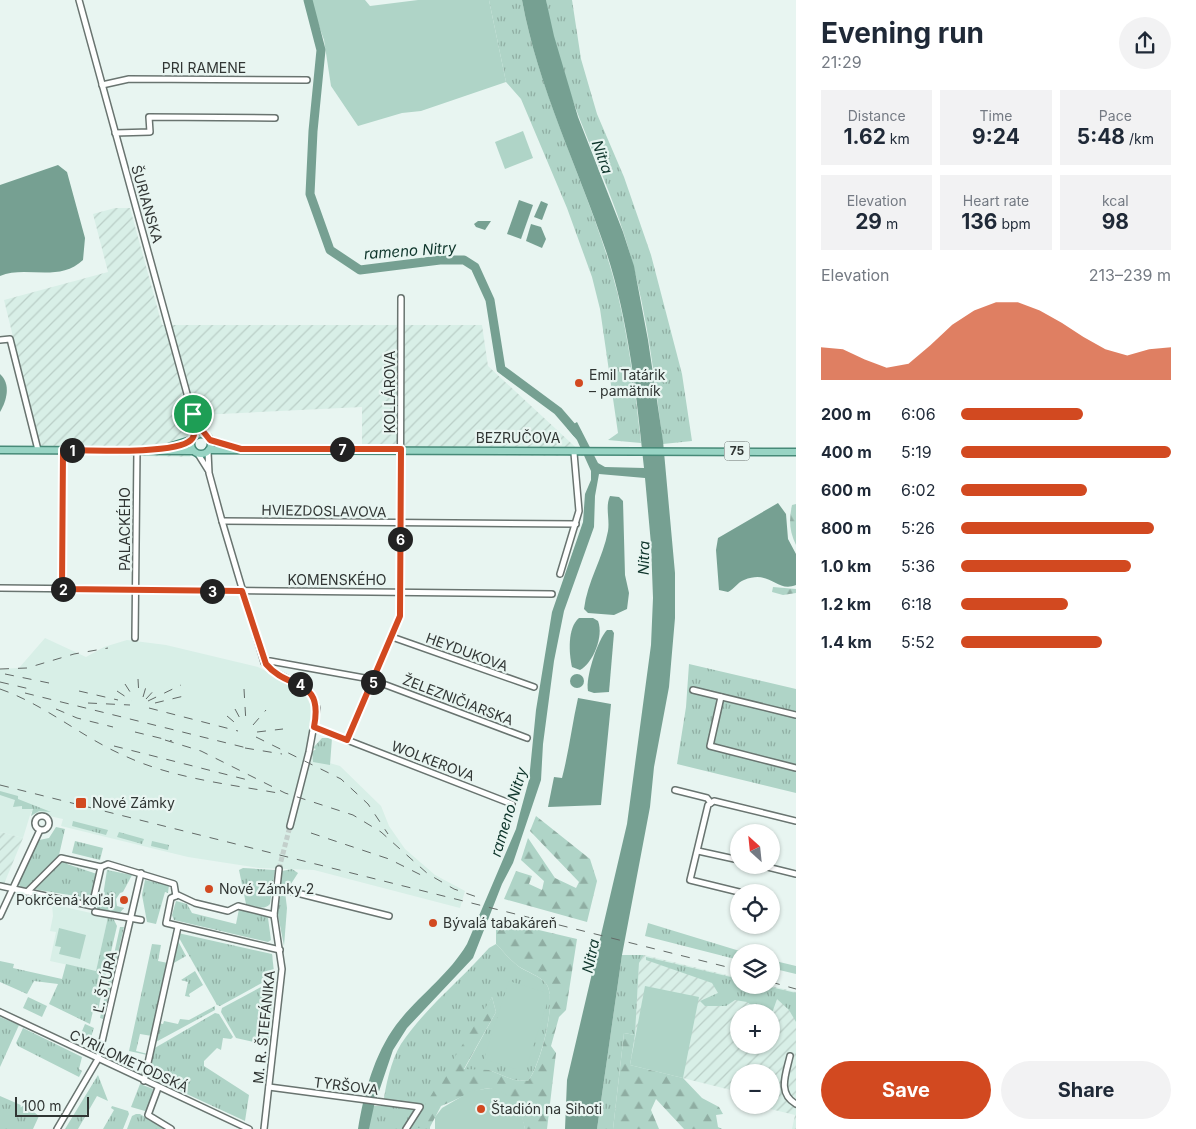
<!DOCTYPE html>
<meta charset="utf-8">
<style>
:root{--surface:#fff;--page:#f2f2f3;--text:#1f2937;--muted:#747a83;--accent:#d24920}
body{margin:0;font-family:Inter,sans-serif;background:var(--page);color:var(--text);height:100vh;display:flex;flex-direction:column;font-size:19px;white-space:nowrap}
*{box-sizing:border-box;margin:0}
p{font-size:16px;color:var(--muted)}
.icon{flex:none;width:28px;height:28px;fill:none;stroke:currentColor;stroke-width:2;stroke-linecap:round;stroke-linejoin:round}
.map{position:relative;flex:1;overflow:hidden}
.drawer{display:flex;flex-direction:column;background:var(--surface);width:400px}
.drawer>*{flex:none}
.needle{width:32px;rotate:333deg}
.tools{position:absolute;left:730px;top:824px;display:grid;gap:10px}
.tools a{display:grid;place-items:center;width:50px;height:50px;border-radius:50%;background:var(--surface);box-shadow:0 1px 4px #0004;font-size:25px}
.scale{position:absolute;left:15px;bottom:12px;width:74px;box-sizing:border-box;padding-left:5px;border:2px solid #313634;border-top:0;font-size:14px;line-height:18px;white-space:nowrap;color:#313634;-webkit-text-stroke:4px #e8f5f1;paint-order:stroke}
.pin{position:absolute;display:grid;place-items:center;width:42px;height:42px;color:#fff;margin:-21px;border:2px solid #fff;border-radius:50%;box-shadow:0 1px 5px #0007}
.km{position:absolute;width:25px;height:25px;margin:-12px;border-radius:50%;background:#222;color:#fff;font-size:14px;line-height:25px;text-align:center}
.round{display:grid;place-items:center;flex:none;width:52px;height:52px;border-radius:26px;background:var(--page)}
.headline{display:flex;align-items:center;justify-content:space-between;height:85px;padding:0 25px}
h1{font-size:28px;font-weight:700;line-height:38px}
.metrics{display:grid;grid-template-columns:repeat(3,1fr);gap:8px;height:85px;padding:5px 25px}
.metrics div{display:grid;align-content:center;border-radius:0px;background:var(--page);text-align:center}
.metrics b{font-size:21px;font-weight:700}
.metrics small{font-size:14px;font-weight:400}
.metrics p{font-size:14px}
.chart{height:140px;padding:10px 25px}
.chart p{display:flex;justify-content:space-between}
.chart svg{width:100%;height:90px;margin-top:5px;fill:var(--accent);opacity:.7}
.button{display:flex;gap:10px;margin-top:auto;padding:10px 25px}
.button a{flex:1;height:58px;border-radius:30px;background:var(--accent);color:#fff;font-size:20px;font-weight:700;line-height:58px;text-align:center}
.button a+a{background:var(--page);color:var(--text)}
ul{padding:0 25px;list-style:none;font-size:16px}
li{display:grid;grid-template-columns:80px 60px 1fr;align-items:center;height:38px}
li i{height:12px;border-radius:6px;background:var(--accent)}
main{display:flex;flex:1;min-height:0}
.map>svg:first-child{display:block}
.built{fill:#d8efe7}
.industrial{fill:url(#industrial-furrows);fill-rule:evenodd}
.grass{fill:url(#grass-tufts)}
.forest{fill:url(#forest-firs)}
.garden{fill:#afd4c7}
.water{fill:#76a092}
.lines{fill:none;stroke-linecap:round;stroke-linejoin:round}
.river{stroke:#76a092;stroke-width:9}
.minor-tunnel{stroke:#c3cfcb;stroke-width:5;stroke-dasharray:5 2.5;stroke-linecap:butt}
.minor-casing{stroke:#697470;stroke-width:8}
.major-casing{stroke:#478a78;stroke-width:9}
.minor{stroke:#fff;stroke-width:5}
.major{stroke:#98d4c4;stroke-width:6}
.rail{stroke:#636a67;stroke-width:1;stroke-dasharray:9 9;stroke-linecap:butt}
.route-casing{stroke:#fff;stroke-width:10}
.route{stroke:#d24920;stroke-width:6}
.poi-dot{fill:#d24920;stroke:#e8f5f1;stroke-width:2}
.labels{text-anchor:middle;stroke-width:4.5;stroke-linejoin:round;paint-order:stroke}
.shield{fill:#e8f5f1;stroke:#686f6d;stroke-width:1}
.shield-label{font-size:12px;font-weight:bold;fill:#313634}
.street-label{font-size:14px;fill:#313634;stroke:#e8f5f1}
.poi-label{font-size:14px;fill:#313634;stroke:#e8f5f1;text-anchor:start}
.water-label{font-size:15px;font-style:italic;fill:#0e352b;stroke:#e8f5f1}
</style>
<main>
<div class="map">
<svg width="796" height="1129" viewBox="0 0 796 1129">
<defs>
<pattern id="industrial-furrows" width="10" height="10" patternUnits="userSpaceOnUse" patternTransform="scale(1.25)"><rect width="10" height="10" fill="#d8efe7"/><path d="M-1 1l2-2M0 10L10 0M9 11l2-2" fill="none" stroke="#bacec7"/></pattern>
<pattern id="grass-tufts" width="24" height="20" patternUnits="userSpaceOnUse" patternTransform="scale(1.25)"><rect width="24" height="20" fill="#afd4c7"/><path d="M3 7l-1-3M5 7V3M7 7l1-3M15 17l-1-3M17 17v-4M19 17l1-3" fill="none" stroke="#8fada2"/></pattern>
<pattern id="forest-firs" width="22" height="20" patternUnits="userSpaceOnUse" patternTransform="scale(1.25)"><rect width="22" height="20" fill="#afd4c7"/><path d="M5 1l3.5 6h-7zM16 11l3.5 6h-7z" fill="#8fada2"/></pattern>
</defs>
<rect width="100%" height="100%" fill="#e8f5f1"/>
<g class="built">
<path d="M45,638l41,19 18,-10 23,-7 39,5 92,22 44,23 11,19 -8,47 35,10 41,40 8,20 16,23 30,26 30,16 -5,17 -146,-38 -55,-2 -71,-11 -127,-31 2,-7 -32,-7 -8,26 -23,-6v-163l19,-1z"/>
<path d="M52,904l56,13 -12,54 -46,-10 6,-29 -6,-1 3,-15z"/>
</g>
<g class="industrial">
<path d="M115,208h15l32,117h320l6,41 97,90 -223,-2v-47l-162,8 -10,42 -144,-3 -6,-7 -36,-147 104,-28 -15,-58z"/>
<path d="M0,832l23,6 -19,46 -4,-1z"/>
<path d="M644,955l95,23v7h29l28,7v137h-4l3,-14 -41,-10h17v-33h-32v20l-109,-27 5,-30 4,-72zM739,1012h32v33h-32z"/>
</g>
<g class="grass">
<path d="M489,0h33c16,88 57,168 84,253 20,61 28,127 35,190l-33,-3 10,-7 -18,-124 -8,-32 -25,-69 -46,-109 -15,-17z"/>
<path d="M546,0h26l9,59 16,55 27,63 27,78 31,119 10,67 -29,3c-9,-71 -17,-142 -39,-210 -25,-77 -67,-152 -78,-234z"/>
<path d="M689,664l107,25v104l-119,-29 9,-57z"/>
<path d="M322,738h10l-2,27 -17,-3 -1,-10 4,-3 -3,-1z"/>
<path d="M0,791l18,5v3l33,13 -12,-1 -8,5 2,-7h-11v-3l-9,1 2,-7 -15,-5z"/>
<path d="M73,821l35,9 -2,5 -34,-9z"/>
<path d="M56,827l9,2 -6,26 9,6 -1,3 30,10 -7,26 -4,3 -6,-1 1,-5 -60,-10 -3,-3 21,-44 10,-2z"/>
<path d="M119,832l25,7 -2,5 -25,-7z"/>
<path d="M75,841l28,7 -3,12 -28,-7z"/>
<path d="M152,841l17,4 -1,5 -17,-4z"/>
<path d="M243,868l32,2 -5,34c-6,7 -16,2 -24,0l-7,-34z"/>
<path d="M292,869l6,4 -9,14h-6l-3,-3 2,-13z"/>
<path d="M107,870l25,5 -9,17 -3,1 -4,6 1,7 7,2 -6,7 -22,-4 2,-7 4,-2z"/>
<path d="M145,880l24,5 -1,8 -3,-1 -9,32 -9,-2 -5,-27z"/>
<path d="M281,892h4l2,16 -3,38 -7,-36z"/>
<path d="M176,901l11,3 5,9 44,11 3,-15 25,5 4,4 3,22 -3,2 -94,-22 -2,-5z"/>
<path d="M108,917l5,1 4,8 -13,56h-5l-2,11 4,3 -3,15h-5l-3,13 -41,-20 9,-20 -24,-3 -7,13 -27,-12v-21l14,3 -1,4 49,11 4,-15 30,7z"/>
<path d="M648,923l95,29h-4v8l-94,-24z"/>
<path d="M120,927h4l-21,92 -3,-1z"/>
<path d="M178,933l94,21 2,18 -3,6 -51,28 -3,-1 -39,-69z"/>
<path d="M178,941l8,15 -14,8 5,-22z"/>
<path d="M152,944l9,1 -3,16 10,2 -16,73 -12,-2 -4,17 12,3 -1,1 -18,-4z"/>
<path d="M496,944c7,7 14,16 22,22 8,6 23,10 29,19 10,17 -7,81 -19,96l-14,-1 -25,-10h-25l32,-58 -4,-15 -62,119v13h-69l6,-23h16c2,-19 8,-46 18,-62 24,-36 60,-64 88,-96z"/>
<path d="M622,955h22l-5,8 -4,72 -11,-2 -11,96h-16z"/>
<path d="M646,957l93,22v6h23l34,8v29l-7,-12 -12,-11 -6,17v-4h-10l-14,-10 -12,-2 -9,6h-21l-5,-5 18,-8 -6,-10 -66,-23z"/>
<path d="M771,960l25,6v8l-25,-6z"/>
<path d="M195,971l8,14 -14,9 1,3 -5,-1 3,-14 -7,-2z"/>
<path d="M274,980l-6,65 -32,-7 -15,-26 1,-4z"/>
<path d="M28,997l19,9 -5,11 -19,-9z"/>
<path d="M215,1006v4l-61,33 4,-20 5,1 1,-3 14,3 2,-5 9,1z"/>
<path d="M215,1013l4,1 14,23 -2,2 -8,-1 -2,12 -4,-2 -13,13v5l45,29 -4,26 -97,-45 5,-27z"/>
<path d="M0,1017l19,8 -19,42z"/>
<path d="M85,1024l9,4 -4,12 -10,-4z"/>
<path d="M23,1028l59,29 -3,12 3,2 -3,6 -61,-31 -2,-3z"/>
<path d="M98,1075l10,26 -11,-5 -19,33h-13z"/>
<path d="M140,1084l13,5 -4,20 -4,2 -14,-4z"/>
<path d="M0,1096l30,13 9,7 -6,13h-33z"/>
<path d="M112,1106l16,5 1,3 -6,15h-20l11,-19 -3,-2z"/>
<path d="M136,1114h4l24,15h-37l5,-13z"/>
</g>
<g class="forest">
<path d="M796,504v41c-7,-14 -7,-26 -4,-40z"/>
<path d="M773,587l23,2v4l-13,2 -11,-3z"/>
<path d="M536,816l54,43 7,22 -10,41 -83,-23 12,-28 16,5 -3,8 13,6 2,-9 -23,-21 7,-22 27,40 21,10 3,-6 -49,-51z"/>
<path d="M496,920l81,19 -11,71 -7,7 -8,29 5,7 -9,76h-22l-5,-19 -29,-22c-21,2 -31,11 -50,18l-11,21 -12,1 -1,-10 75,-121 4,15 -32,57 25,1 25,10 14,1c12,-14 29,-79 19,-96 -6,-9 -20,-13 -29,-19 -8,-6 -15,-15 -22,-22z"/>
<path d="M624,1033l11,2 -5,30 53,13 19,20 17,9 4,7 -7,1 2,12 4,2h-38l-28,-30 -5,11 8,19h-46z"/>
</g>
<g class="garden">
<path d="M310,0h55l5,6 48,-6h71l17,82 -85,29 -19,2 -44,13 -27,-40 -7,-46z"/>
<path d="M523,131l10,27 -28,11 -10,-27z"/>
<path d="M59,928l27,7 -6,24 -21,-5 2,-7 -6,-1z"/>
<path d="M509,981l41,13 -25,78 -41,-13z"/>
<path d="M645,986l54,11 -16,81 -53,-13z"/>
<path d="M491,1088c22,6 30,19 34,41h-90v-12l7,-9 29,-17z"/>
</g>
<g class="water">
<path d="M522,0h24l8,36 24,81 45,115 11,34 14,74 15,101 12,132v45l-6,69 -15,80 -4,40 -28,148 -25,174h-32l2,-49 60,-256 24,-179 2,-47 -2,-54 -6,-66 -46,-4 -4,22 -1,31 -30,84 -10,50 -11,83 -2,36 -28,83 -11,21 -29,74 -66,70 -14,22 -19,56 -5,23h-11c6,-36 16,-74 38,-104 22,-29 52,-49 71,-81l49,-115 4,-16 9,-33 7,-70 16,-98 31,-90 2,-28 6,-14v-9l-14,-31 -10,-12 10,-6 21,41 7,4 39,1c-7,-70 -16,-151 -38,-217 -28,-84 -68,-163 -84,-251z"/>
<path d="M58,165l9,7 18,66 -2,22c-24,23 -58,5 -83,16v-91z"/>
<path d="M519,200l14,5 -12,34 -14,-5z"/>
<path d="M541,201l7,3 -6,16 -8,-3z"/>
<path d="M478,221h13l-6,9 -9,-3 -2,-3z"/>
<path d="M531,224l10,3 5,12 -4,9 -16,-7z"/>
<path d="M0,374c11,10 7,26 0,38z"/>
<path d="M610,496l9,1 4,4 2,74 4,18 -2,16 -13,6 -26,-2 -4,-4c3,-27 19,-51 24,-78 2,-12 -3,-24 2,-35z"/>
<path d="M778,503l8,11 2,25 8,15v31c-20,8 -25,-16 -52,-5 -6,2 -10,9 -16,12l-9,-2 -3,-40 2,-12z"/>
<path d="M579,618h14l5,3c6,15 -5,42 -18,49l-8,-3c-3,-13 -5,-39 7,-49z"/>
<path d="M607,630h5l2,3 -5,59 -15,1 -6,-2c-3,-13 10,-52 19,-61z"/>
<circle cx="577" cy="681" r="7"/>
<path d="M578,698l33,6 -10,101 -53,2 6,-30 8,1c7,-27 10,-53 16,-80z"/>
</g>
<g class="lines">
<path class="river" d="M308,0l13,50 -8,81 -3,63 20,56 30,20 80,-10h24l11,7 15,33 11,69 57,42 19,22"/>
<path class="minor-tunnel" d="M279,869l11,-43"/>
<g class="minor-casing">
<g id="minor">
<path d="M79,0l110,401 4,13 12,20"/>
<path d="M102,85l27,-6 178,1"/>
<path d="M115,133l35,-1 -1,-15 126,1"/>
<path d="M0,340l10,-1 28,111"/>
<path d="M193,417l1,19"/>
<path d="M208,452l1,21 13,48 42,141 9,9 34,18 6,8 4,11 -8,44 -19,74"/>
<path d="M198,454l10,16"/>
<path d="M222,521l354,3"/>
<path d="M560,574l19,-63 -5,-58"/>
<path d="M0,588l552,6"/>
<path d="M62,589l1,-139"/>
<path d="M392,637l142,50"/>
<path d="M135,638l2,-188"/>
<path d="M264,662l6,-1 100,18 157,59"/>
<path d="M693,690l103,25"/>
<path d="M721,697l-11,49 86,22"/>
<path d="M314,727l33,13 53,-124 1,-318"/>
<path d="M347,740l165,64"/>
<path d="M675,790l32,8 4,5"/>
<circle cx="42" cy="823" r="7"/>
<path d="M698,851l41,9"/>
<path d="M759,865l37,9"/>
<path d="M101,867l7,-3 66,20 2,12"/>
<path d="M0,886l92,20 9,-39"/>
<path d="M277,888l112,28"/>
<path d="M27,892l34,-34 40,9"/>
<path d="M739,892l-49,-12 18,-75 6,-4 82,20"/>
<path d="M95,912l46,8"/>
<path d="M274,915l-36,-9 -10,5 -33,-8 -17,-8 -7,3 -5,25 114,27"/>
<path d="M0,916l40,-86"/>
<path d="M0,1012l249,117"/>
<path d="M790,1056c-4,18 -13,37 6,48"/>
<path d="M144,1081l34,-154"/>
<path d="M269,1087l151,20 -14,22"/>
<path d="M158,1088l-10,27 23,14"/>
<path d="M57,1129l41,-70 43,-186"/>
<path d="M264,1129l18,-160 -8,-54 5,-46"/>
</g>
</g>
<g class="major-casing">
<g id="major">
<circle cx="201" cy="444" r="10"/>
<path d="M210,440l20,6"/>
<path d="M169,447l22,-7"/>
<path d="M0,450l193,1"/>
<path d="M209,450l587,2"/>
</g>
</g>
<use href="#minor" class="minor"/>
<use href="#major" class="major"/>
<g class="rail">
<path d="M0,669l27,-1 47,-14 34,-6"/>
<path d="M5,674l44,9"/>
<path d="M138,679l1,17"/>
<path d="M0,682l34,8"/>
<path d="M125,684l9,14"/>
<path d="M0,689c46,16 81,48 125,67 47,22 102,28 153,37"/>
<path d="M244,689l2,34"/>
<path d="M79,691l39,9"/>
<path d="M117,691l15,10"/>
<path d="M25,693l226,56"/>
<path d="M143,697l5,-17"/>
<path d="M146,699l12,-13"/>
<path d="M148,701l33,-16"/>
<path d="M88,703l42,2"/>
<path d="M155,703l29,-7"/>
<path d="M149,708l89,23"/>
<path d="M56,709l21,9 36,9"/>
<path d="M235,709l8,15"/>
<path d="M227,716l13,11"/>
<path d="M253,725l13,-15"/>
<path d="M135,732l37,9"/>
<path d="M257,732l26,-3"/>
<path d="M256,737l85,42 27,25 20,30"/>
<path d="M165,740l36,11 84,42 68,22 28,17 47,42 26,15 23,8"/>
<path d="M114,746l134,34"/>
<path d="M245,748l37,6"/>
<path d="M0,785l739,185"/>
<path d="M311,833l78,26 34,17"/>
<path d="M771,982l25,7"/>
</g>
</g>
<g class="lines">
<g class="route-casing">
<path id="route" d="M193,414l9,16 8,10 31,9h160l-1,167 -53,124 -33,-13c10,-51 -26,-36 -48,-63l-24,-73 -180,-2 1,-139c24,0 112,5 128,-10 6,-5 3,-18 2,-26z"/>
</g>
<use href="#route" class="route"/>
</g>
<g class="poi-dot">
<circle cx="579" cy="383" r="5"/>
<rect x="75" y="797" width="12" height="12" rx="2.5"/>
<circle cx="209" cy="889" r="5"/>
<circle cx="124" cy="900" r="5"/>
<circle cx="433" cy="923" r="5"/>
<circle cx="481" cy="1109" r="5"/>
</g>
<g class="labels">
<rect class="shield" x="724.5" y="441.5" width="25" height="19" rx="4"/>
<g class="shield-label">
<text x="737" y="455">75</text>
</g>
<g class="street-label">
<text x="204" y="73">PRI RAMENE</text>
<text transform="translate(147 204) rotate(74)" y="5">ŠURIANSKA</text>
<text transform="translate(390 392) rotate(-90)" y="5">KOLLÁROVA</text>
<text x="518" y="443">BEZRUČOVA</text>
<text transform="translate(324 511) rotate(1)" y="5">HVIEZDOSLAVOVA</text>
<text transform="translate(125 529) rotate(-90)" y="5">PALACKÉHO</text>
<text x="337" y="585">KOMENSKÉHO</text>
<text transform="translate(467 652) rotate(20)" y="5">HEYDUKOVA</text>
<text transform="translate(458 700) rotate(21)" y="5">ŽELEZNIČIARSKA</text>
<text transform="translate(433 761) rotate(21)" y="5">WOLKEROVA</text>
<text transform="translate(105 982) rotate(-77)" y="5">Ľ. ŠTÚRA</text>
<text transform="translate(264 1027) rotate(-84)" y="5">M. R. ŠTEFÁNIKA</text>
<text transform="translate(129 1061) rotate(25)" y="5">CYRILOMETODSKÁ</text>
<text transform="translate(346 1086) rotate(7)" y="5">TYRŠOVA</text>
</g>
<g class="poi-label">
<text x="589" y="380">Emil Tatárik<tspan x="589" dy="16">– pamätník</tspan></text>
<text x="92" y="808">Nové Zámky</text>
<text x="219" y="894">Nové Zámky 2</text>
<text x="114" y="905" text-anchor="end">Pokrčená koľaj</text>
<text x="443" y="928">Bývalá tabakáreň</text>
<text x="491" y="1114">Štadión na Sihoti</text>
</g>
<g class="water-label">
<text transform="translate(602 157) rotate(70)" y="5">Nitra</text>
<text transform="translate(410 251) rotate(-4)" y="5">rameno Nitry</text>
<text transform="translate(644 558) rotate(-89)" y="5">Nitra</text>
<text transform="translate(509 812) rotate(-73)" y="5">rameno Nitry</text>
<text transform="translate(591 956) rotate(-78)" y="5">Nitra</text>
</g>
</g>
</svg>
<div class="tools">
<a><svg class="needle" viewBox="-14 -14 28 28"><path d="M0-13l5 13h-10z" fill="#e53935"/><path d="M0 13l5-13h-10z" fill="#747a83"/></svg></a>
<a><svg class="icon" aria-label="locate" viewBox="0 0 24 24"><circle cx="12" cy="12" r="6"/><path d="M12 2v4M12 18v4M2 12h4M18 12h4"/></svg></a>
<a><svg class="icon" aria-label="layers" viewBox="0 0 24 24"><path d="M12 4l9 5-9 5-9-5zM3 14l9 5 9-5"/></svg></a>
<a>+</a>
<a>−</a>
</div>
<div class="scale">100 m</div>
<div class="pin" style="left:193px;top:414px;background:#1e9e55"><svg class="icon" aria-label="arrive" viewBox="0 0 24 24"><path d="M6 21V4h12l-3 4 3 4H6"/></svg></div>
<b class="km" style="left:72px;top:450px">1</b>
<b class="km" style="left:63px;top:589px">2</b>
<b class="km" style="left:212px;top:591px">3</b>
<b class="km" style="left:300px;top:684px">4</b>
<b class="km" style="left:373px;top:682px">5</b>
<b class="km" style="left:400px;top:539px">6</b>
<b class="km" style="left:342px;top:449px">7</b>
</div>
<section class="drawer">
<div class="headline"><div><h1>Evening run</h1><p>21:29</p></div><a class="round"><svg class="icon" aria-label="share" viewBox="0 0 24 24"><path d="M12 15V3M7 8l5-5 5 5M5 13v7h14v-7"/></svg></a></div>
<div class="metrics">
<div><p>Distance</p><b>1.62<small> km</small></b></div>
<div><p>Time</p><b>9:24</b></div>
<div><p>Pace</p><b>5:48<small> /km</small></b></div>
</div>
<div class="metrics">
<div><p>Elevation</p><b>29<small> m</small></b></div>
<div><p>Heart rate</p><b>136<small> bpm</small></b></div>
<div><p>kcal</p><b>98</b></div>
</div>
<div class="chart"><p><span>Elevation</span>213–239 m</p>
<svg viewBox="0 0 160 44" preserveAspectRatio="none"><path d="M0 44V28L10 29L20 34L30 38L40 36L50 27L60 17L70 10L80 6L90 6L100 10L110 16L120 23L130 29L140 32L150 29L160 28V44z"/></svg>
</div>
<ul>
<li><b>200 m</b>6:06<i style="width:58%"></i></li>
<li><b>400 m</b>5:19<i style="width:100%"></i></li>
<li><b>600 m</b>6:02<i style="width:60%"></i></li>
<li><b>800 m</b>5:26<i style="width:92%"></i></li>
<li><b>1.0 km</b>5:36<i style="width:81%"></i></li>
<li><b>1.2 km</b>6:18<i style="width:51%"></i></li>
<li><b>1.4 km</b>5:52<i style="width:67%"></i></li>
</ul>
<div class="button"><a>Save</a><a>Share</a></div>
</section>
</main>
